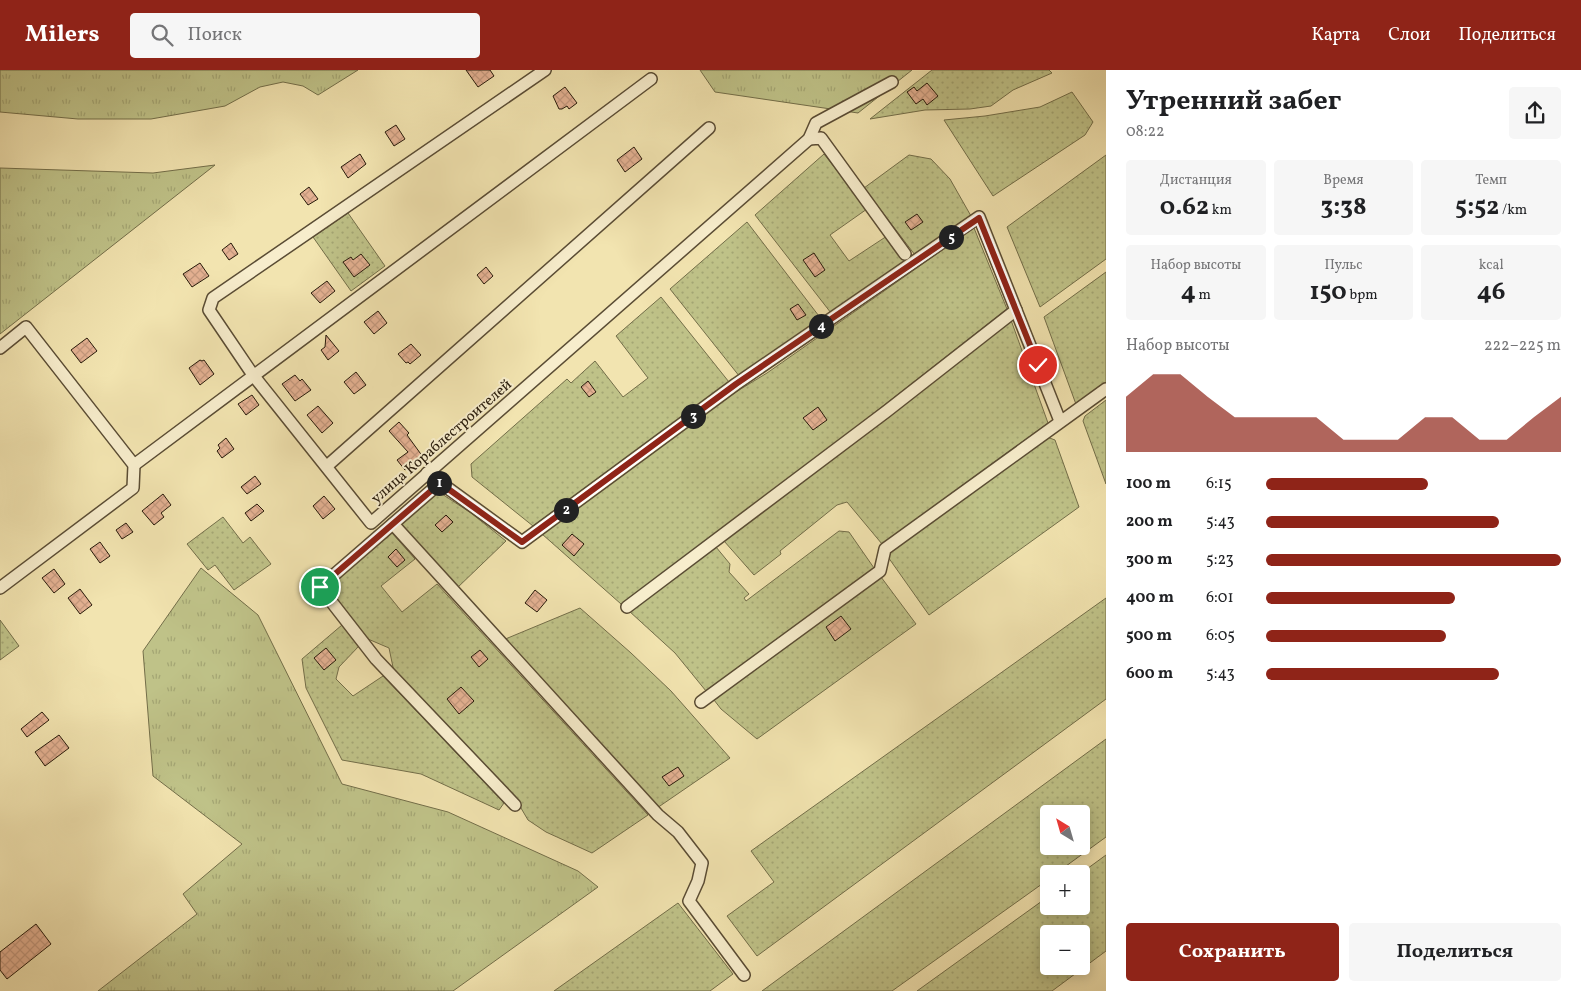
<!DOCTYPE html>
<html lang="ru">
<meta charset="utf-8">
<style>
:root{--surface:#fff;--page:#f6f6f6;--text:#202124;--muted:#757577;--accent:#8f2418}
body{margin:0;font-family:Vollkorn,serif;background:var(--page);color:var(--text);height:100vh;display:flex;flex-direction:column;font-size:19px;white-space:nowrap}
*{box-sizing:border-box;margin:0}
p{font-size:16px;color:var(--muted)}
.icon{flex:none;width:28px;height:28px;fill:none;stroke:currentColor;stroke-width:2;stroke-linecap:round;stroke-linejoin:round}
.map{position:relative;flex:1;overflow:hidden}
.sheet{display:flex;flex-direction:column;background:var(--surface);width:475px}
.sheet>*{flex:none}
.needle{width:32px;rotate:323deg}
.fabs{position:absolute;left:1040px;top:735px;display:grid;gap:10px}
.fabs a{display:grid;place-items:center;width:50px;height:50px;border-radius:5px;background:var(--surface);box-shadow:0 2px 12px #0003;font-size:25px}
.pin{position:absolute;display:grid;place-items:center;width:42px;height:42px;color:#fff;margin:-21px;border:2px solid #fff;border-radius:50%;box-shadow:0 1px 5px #0007}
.km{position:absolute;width:25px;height:25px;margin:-12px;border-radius:50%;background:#222;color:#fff;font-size:14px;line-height:25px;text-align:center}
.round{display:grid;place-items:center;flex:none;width:52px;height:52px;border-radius:5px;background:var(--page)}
.head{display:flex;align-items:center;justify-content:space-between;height:85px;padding:0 20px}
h1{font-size:28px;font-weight:700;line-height:38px}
.stats{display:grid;grid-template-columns:repeat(3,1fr);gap:8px;height:85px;padding:5px 20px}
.stats div{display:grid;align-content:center;border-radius:5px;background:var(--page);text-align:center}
.stats b{font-size:25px;font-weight:700}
.stats small{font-size:14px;font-weight:400}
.stats p{font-size:14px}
.chart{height:140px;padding:10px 20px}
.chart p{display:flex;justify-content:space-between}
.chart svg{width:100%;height:90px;margin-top:5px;fill:var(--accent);opacity:.7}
.cta{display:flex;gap:10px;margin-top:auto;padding:10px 20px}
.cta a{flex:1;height:58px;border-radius:5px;background:var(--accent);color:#fff;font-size:20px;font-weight:700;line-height:58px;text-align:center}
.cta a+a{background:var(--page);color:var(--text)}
ul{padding:0 20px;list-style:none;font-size:16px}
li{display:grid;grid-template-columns:80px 60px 1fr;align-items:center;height:38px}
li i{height:12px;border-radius:6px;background:var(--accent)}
header{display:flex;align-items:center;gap:30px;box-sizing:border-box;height:70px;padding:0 25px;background:var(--accent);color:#fff}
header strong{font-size:24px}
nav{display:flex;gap:28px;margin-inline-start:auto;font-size:18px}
.search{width:350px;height:45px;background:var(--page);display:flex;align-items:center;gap:12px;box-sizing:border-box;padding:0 18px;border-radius:5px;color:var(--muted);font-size:19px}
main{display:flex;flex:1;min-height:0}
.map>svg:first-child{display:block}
.grass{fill:url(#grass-tufts);stroke:#736e49}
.park{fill:url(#park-dots);stroke:#736e49;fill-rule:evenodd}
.building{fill:url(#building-cross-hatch);stroke:#271a0a}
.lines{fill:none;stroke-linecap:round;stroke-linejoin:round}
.street-casing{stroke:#5a4c34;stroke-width:14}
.street{stroke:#f7edcc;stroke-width:11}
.route-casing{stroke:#fff;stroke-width:10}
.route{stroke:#8f2418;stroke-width:6}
.labels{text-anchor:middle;stroke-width:4;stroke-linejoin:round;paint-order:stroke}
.street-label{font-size:15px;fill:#271a0a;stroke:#f7edcc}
</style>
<header>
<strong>Milers</strong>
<div class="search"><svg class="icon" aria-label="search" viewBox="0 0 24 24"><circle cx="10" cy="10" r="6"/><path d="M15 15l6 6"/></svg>Поиск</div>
<nav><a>Карта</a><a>Слои</a><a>Поделиться</a></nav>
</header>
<main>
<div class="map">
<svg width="1106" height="921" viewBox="0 0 1106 921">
<defs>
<pattern id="grass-tufts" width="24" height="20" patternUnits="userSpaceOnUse" patternTransform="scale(1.25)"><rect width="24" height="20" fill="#bfc288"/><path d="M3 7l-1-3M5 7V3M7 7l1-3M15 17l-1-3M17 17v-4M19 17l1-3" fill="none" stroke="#a4a674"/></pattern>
<pattern id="park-dots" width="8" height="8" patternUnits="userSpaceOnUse" patternTransform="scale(1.25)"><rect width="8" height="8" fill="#bfc288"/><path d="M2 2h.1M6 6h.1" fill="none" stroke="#a4a674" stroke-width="1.8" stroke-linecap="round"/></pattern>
<pattern id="building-cross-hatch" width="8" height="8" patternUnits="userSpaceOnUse" patternTransform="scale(1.25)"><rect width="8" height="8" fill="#e4b192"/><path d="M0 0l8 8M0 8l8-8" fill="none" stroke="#c4987d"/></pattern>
</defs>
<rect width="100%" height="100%" fill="#f2e4b0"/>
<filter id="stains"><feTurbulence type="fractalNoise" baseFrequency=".004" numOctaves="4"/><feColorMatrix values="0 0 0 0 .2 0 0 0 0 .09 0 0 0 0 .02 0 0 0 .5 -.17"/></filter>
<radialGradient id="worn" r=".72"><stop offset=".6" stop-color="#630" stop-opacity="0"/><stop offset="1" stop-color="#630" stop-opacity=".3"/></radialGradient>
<g class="grass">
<path d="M0,0h358l-40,25 -15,-9 -20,-4 -23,5 -35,19 -74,13h-73l-78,-7z"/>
<path d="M700,0h212l-54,43 -143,-21z"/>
<path d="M215,95l-215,169v-166l153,5z"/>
<path d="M201,498l57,47 84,169 106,28 130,59 20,16 -145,104h-355l99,-77 -14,-20 59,-50 -89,-68 -10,-125z"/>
</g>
<g class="park">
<path d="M932,0h117l3,3 -39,17 -22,16 -21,3 -45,1 -55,9z"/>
<path d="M1072,22l21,30 -8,13 -92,61 -49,-76 41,-4 55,-9z"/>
<path d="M824,84l43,55 -37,26 19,26 38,-25 19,25 -75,52 -76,-98z"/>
<path d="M909,85l22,4 19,20 21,37 -56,39 -51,-67z"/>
<path d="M1106,85v104l-66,48 -33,-80z"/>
<path d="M348,143l37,53 -34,25 -38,-54z"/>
<path d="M747,152l75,98 -82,57 -70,-88z"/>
<path d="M974,158l33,81 -183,143 -203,152 -79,-70 184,-136 41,-25z"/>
<path d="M1106,202v114l-29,21 -33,-90z"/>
<path d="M661,227l68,85 -196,144 -61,-49 -1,-13 96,-85 4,4 24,-22 28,36 25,-19 -32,-42z"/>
<path d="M1011,250l37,103 -166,121 -35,-42 -10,3 -57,46 1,3 -27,21 -30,-34 164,-123z"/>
<path d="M1106,330v84l-23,-63 2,-5z"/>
<path d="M1047,367l8,3 24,67 -150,108 -41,-58 1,-4z"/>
<path d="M439,422l32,21 35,28 -50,48 -56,-64z"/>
<path d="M223,447l20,26 7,-6 21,27 -37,26 -19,-25 -7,5 -21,-26z"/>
<path d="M839,461l10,1 25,36 -168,123 -31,-38 -46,-42 87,-64 14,17 -1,8 20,22 -5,4 2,3z"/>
<path d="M392,463l23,26 -34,27 21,26 35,-28 211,231 -56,38 -46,-21 -18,-12 -10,-17 -124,-131 -5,-24 -21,-9 -42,-50z"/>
<path d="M881,507l35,47 -159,115 -36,-30 -7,-9z"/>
<path d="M1106,528v101l-349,257 -30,-40 47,-34 -23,-31z"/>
<path d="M580,538l51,45 40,38 59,67 -73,50 -154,-168z"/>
<path d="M0,550l19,26 -19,14z"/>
<path d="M342,555l17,21 -20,21 -3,12 17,17 30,-20 121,127 -5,7 -78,-36 -79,-14 -36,-72 -4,-29z"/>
<path d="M1106,669v98l-51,37h-6v5l-157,112h-130zM1049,744h32v32h-32z"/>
<path d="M1106,785v96l-54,40h-135l132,-95v10h32v-32h-1zM1049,864h32v32h-32z"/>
<path d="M678,833l55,71 -23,17h-156z"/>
</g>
<g class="building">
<path d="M466,0h24l4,6 -16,11z"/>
<path d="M927,13l11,13 -11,9 -4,-6 -7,5 -9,-12 7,-5 3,4z"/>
<path d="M565,17l12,16 -8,6 -2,-3 -5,3h-3l-6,-13z"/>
<path d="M396,55l9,14 -11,7 -9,-14z"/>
<path d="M634,77l8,12 -17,13 -8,-12z"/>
<path d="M360,84l6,10 -18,14 -7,-11z"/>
<path d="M309,117l9,12 -10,6 -8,-11z"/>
<path d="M917,144l6,8 -12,8 -6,-8z"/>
<path d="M231,173l7,11 -9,6 -7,-10z"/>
<path d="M814,183l11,17 -10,7 -12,-17z"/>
<path d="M361,184l9,11 -16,12 -11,-15 8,-5 2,3z"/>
<path d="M200,193l9,13 -17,11 -9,-13z"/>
<path d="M486,197l7,9 -9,8 -7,-9z"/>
<path d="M327,211l8,10 -15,12 -9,-10z"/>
<path d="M798,234l8,11 -9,5 -7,-11z"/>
<path d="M378,241l9,12 -13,11 -10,-12z"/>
<path d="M326,265l13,16 -11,9 -7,-10 4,-3z"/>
<path d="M87,268l10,13 -16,12 -10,-13z"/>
<path d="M411,274l10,11 -11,9 -2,-2 -2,1 -8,-9z"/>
<path d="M200,290l2,1 2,-1 10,14 -14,11 -11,-17z"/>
<path d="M356,302l10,13 -12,9 -10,-12z"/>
<path d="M295,305l5,6 2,-2 9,11 -16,11 -13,-17z"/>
<path d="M588,311l8,11 -7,5 -8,-10z"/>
<path d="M252,325l7,10 -13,10 -8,-11z"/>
<path d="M318,336l15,17 -11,10 -15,-18z"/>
<path d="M818,337l9,13 -14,10 -10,-12z"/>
<path d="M399,352l10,11 -2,2 16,22 -18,13 -8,-10 11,-8 -19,-21z"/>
<path d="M226,368l8,11 -12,9 -5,-7 3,-3 -2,-3z"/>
<path d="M255,406l6,8 -14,10 -6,-7z"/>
<path d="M163,424l8,11 -10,8 3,4 -10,8 -12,-14z"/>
<path d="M324,426l11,13 -12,10 -10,-13z"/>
<path d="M257,434l7,7 -13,10 -6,-8z"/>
<path d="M446,445l7,7 -11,10 -7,-7z"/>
<path d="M126,453l7,9 -11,7 -6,-9z"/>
<path d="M572,464l12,10 -10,12 -12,-11z"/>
<path d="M100,472l10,14 -10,7 -10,-14z"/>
<path d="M396,479l9,11 -8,7 -9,-10z"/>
<path d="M54,499l11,15 -11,9 -12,-15z"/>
<path d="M80,519l12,16 -12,9 -12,-16z"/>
<path d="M535,520l12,10 -10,12 -12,-9z"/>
<path d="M841,546l10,13 -16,12 -9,-14z"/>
<path d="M326,578l10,12 -12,10 -10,-12z"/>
<path d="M480,580l8,9 -9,8 -8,-10z"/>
<path d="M461,617l13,14 -15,13 -12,-15z"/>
<path d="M42,642l7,8 -22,17 -6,-8z"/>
<path d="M59,665l10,13 -24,18 -10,-14z"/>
<path d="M678,697l6,9 -15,10 -7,-9z"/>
<path d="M36,854l15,20 -44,35 -7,-9v-18z"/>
</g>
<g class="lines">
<g class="street-casing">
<g id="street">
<path d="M545,0l-332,228 -4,12 44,65 118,148 438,-384 7,-16 76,-41"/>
<path d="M809,69l12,-1 84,116"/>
<path d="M0,278l26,-21 108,138 -1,23 -133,100"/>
<path d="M134,395l517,-386"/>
<path d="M327,396l382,-338"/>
<path d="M427,403l95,69 214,-158 243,-167 81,204"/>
<path d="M440,413l-120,104 56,72 139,146"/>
<path d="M393,454l265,291 20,17 24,31 -4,18 -9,20 55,74"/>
<path d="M627,537l260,-196 129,-101"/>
<path d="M701,632l179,-131 5,-22 221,-160"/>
</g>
</g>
<use href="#street" class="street"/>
</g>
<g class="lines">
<g class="route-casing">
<path id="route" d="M320,517l120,-104 82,59 214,-158 243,-166 59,147"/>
</g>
<use href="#route" class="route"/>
</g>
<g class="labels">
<g class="street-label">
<text transform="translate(441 371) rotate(-41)" y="5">улица Кораблестроителей</text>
</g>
</g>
<rect width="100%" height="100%" filter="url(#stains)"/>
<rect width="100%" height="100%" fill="url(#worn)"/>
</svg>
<div class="fabs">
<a><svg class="needle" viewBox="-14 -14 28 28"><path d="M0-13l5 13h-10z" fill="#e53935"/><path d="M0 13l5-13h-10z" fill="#757577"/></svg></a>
<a>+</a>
<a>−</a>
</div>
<div class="pin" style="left:320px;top:517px;background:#1e9e55"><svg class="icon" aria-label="arrive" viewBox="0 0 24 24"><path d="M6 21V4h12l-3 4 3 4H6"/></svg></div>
<div class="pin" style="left:1038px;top:295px;background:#d93025"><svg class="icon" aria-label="check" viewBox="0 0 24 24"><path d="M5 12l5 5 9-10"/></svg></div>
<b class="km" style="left:439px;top:413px">1</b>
<b class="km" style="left:566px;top:440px">2</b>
<b class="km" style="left:693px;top:346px">3</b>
<b class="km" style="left:821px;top:256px">4</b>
<b class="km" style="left:951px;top:167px">5</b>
</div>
<section class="sheet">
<div class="head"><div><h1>Утренний забег</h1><p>08:22</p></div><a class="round"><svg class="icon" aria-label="share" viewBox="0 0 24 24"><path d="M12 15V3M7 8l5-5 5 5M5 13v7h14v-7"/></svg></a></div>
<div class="stats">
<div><p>Дистанция</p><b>0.62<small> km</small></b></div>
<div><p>Время</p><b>3:38</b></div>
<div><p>Темп</p><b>5:52<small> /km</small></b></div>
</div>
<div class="stats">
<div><p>Набор высоты</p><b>4<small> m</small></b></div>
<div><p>Пульс</p><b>150<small> bpm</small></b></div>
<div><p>kcal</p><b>46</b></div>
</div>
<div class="chart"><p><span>Набор высоты</span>222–225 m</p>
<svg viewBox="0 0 160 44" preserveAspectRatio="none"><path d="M0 44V17L10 6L20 6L30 17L40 27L50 27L60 27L70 27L80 38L90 38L100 38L110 27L120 27L130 38L140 38L150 27L160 17V44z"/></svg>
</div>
<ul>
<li><b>100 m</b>6:15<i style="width:55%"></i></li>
<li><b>200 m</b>5:43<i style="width:79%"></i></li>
<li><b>300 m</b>5:23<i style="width:100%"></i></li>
<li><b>400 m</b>6:01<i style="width:64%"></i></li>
<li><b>500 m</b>6:05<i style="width:61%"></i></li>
<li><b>600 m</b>5:43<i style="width:79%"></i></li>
</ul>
<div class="cta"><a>Сохранить</a><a>Поделиться</a></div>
</section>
</main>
